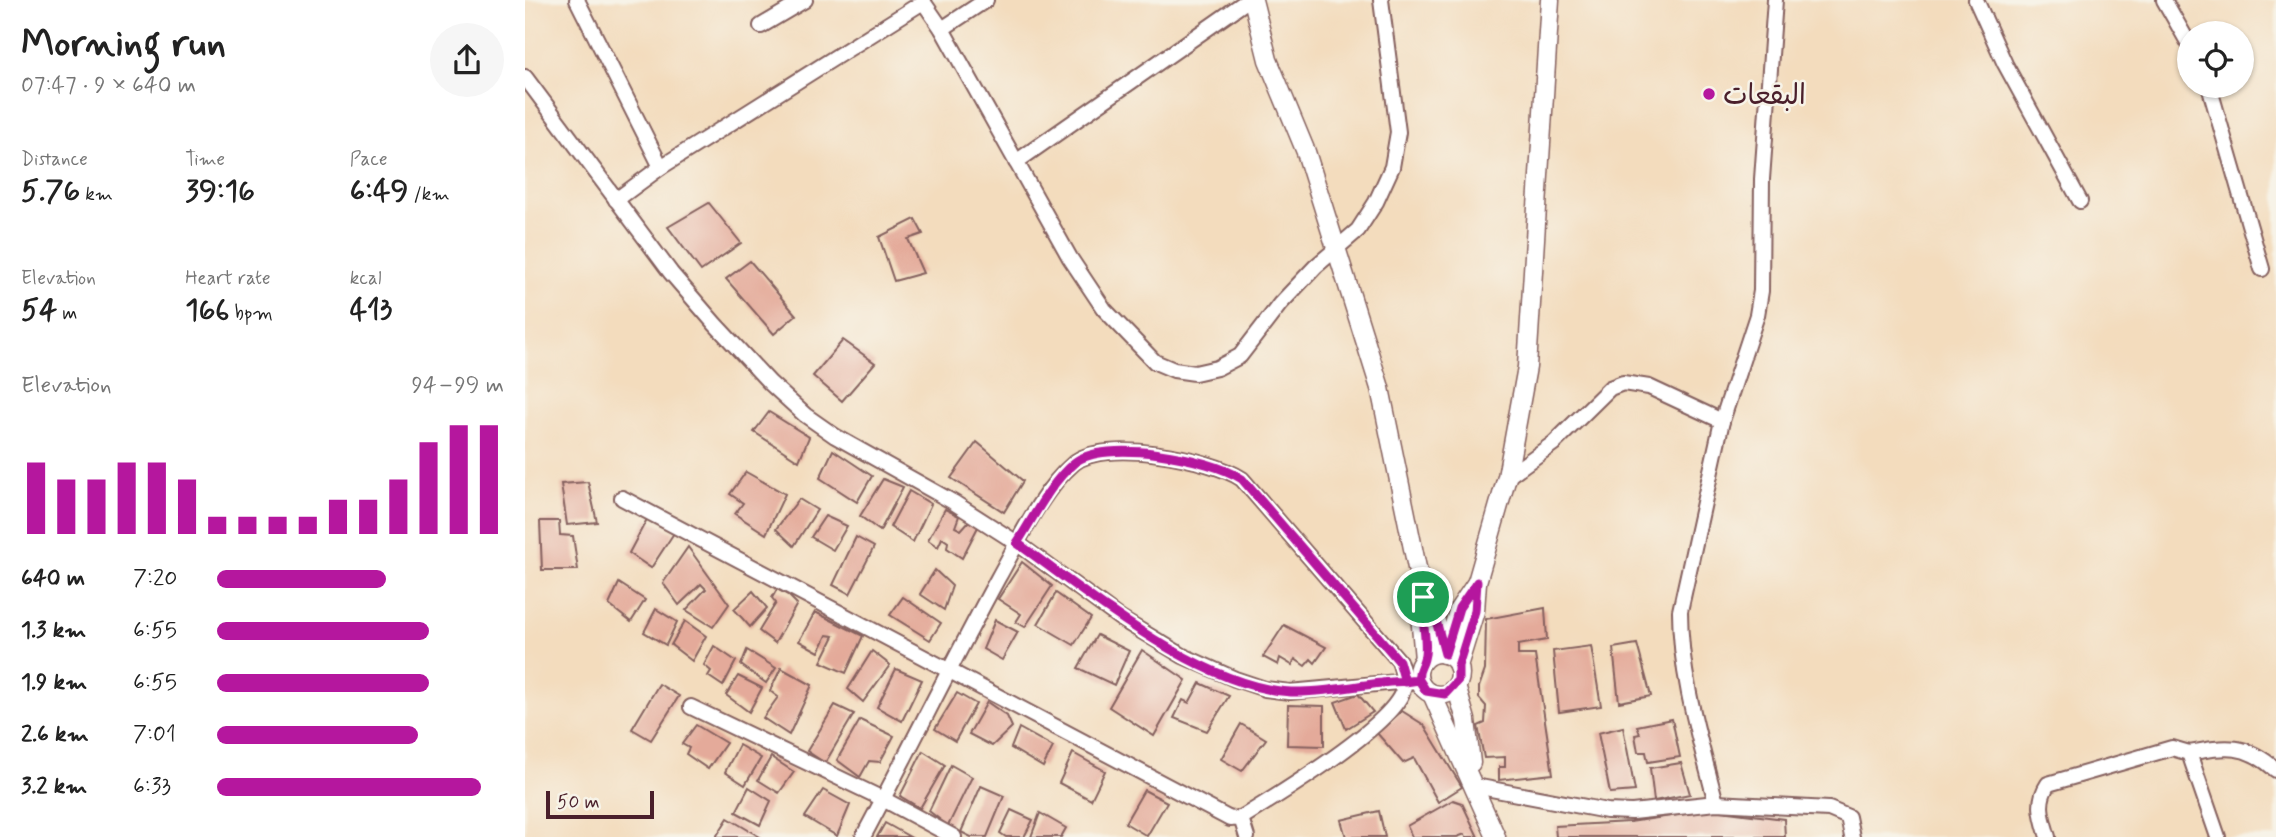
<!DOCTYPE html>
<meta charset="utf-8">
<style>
:root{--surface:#fff;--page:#f6f6f6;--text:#222;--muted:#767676;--accent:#b5179e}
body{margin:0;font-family:Mynerve,"Playpen Sans Arabic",sans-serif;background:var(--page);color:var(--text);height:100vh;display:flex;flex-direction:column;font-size:26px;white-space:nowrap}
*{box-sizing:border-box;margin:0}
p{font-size:23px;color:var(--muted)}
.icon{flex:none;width:38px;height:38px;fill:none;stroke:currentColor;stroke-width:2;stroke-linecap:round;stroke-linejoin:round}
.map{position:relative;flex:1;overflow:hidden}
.drawer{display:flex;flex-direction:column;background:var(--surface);width:525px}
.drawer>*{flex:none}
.fabs{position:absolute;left:1652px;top:21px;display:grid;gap:14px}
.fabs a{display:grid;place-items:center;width:77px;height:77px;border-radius:50%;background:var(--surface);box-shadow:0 2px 5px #0004;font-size:35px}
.scale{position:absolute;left:21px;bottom:18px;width:108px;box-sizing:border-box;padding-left:7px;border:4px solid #4a1f2b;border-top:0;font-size:19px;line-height:24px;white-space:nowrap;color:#4a1f2b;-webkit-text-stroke:5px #f7f3e8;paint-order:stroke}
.pin{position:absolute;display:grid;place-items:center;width:60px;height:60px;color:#fff;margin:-30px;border:4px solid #fff;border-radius:50%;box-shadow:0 2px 7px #0007}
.round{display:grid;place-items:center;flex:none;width:74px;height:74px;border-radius:37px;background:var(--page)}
.overview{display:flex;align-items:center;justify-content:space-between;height:119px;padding:0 21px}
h1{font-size:38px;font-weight:700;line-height:52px}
.figures{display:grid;grid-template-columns:repeat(3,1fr);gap:10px;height:119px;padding:7px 21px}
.figures div{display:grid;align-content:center}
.figures b{font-size:30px;font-weight:700}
.figures small{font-size:19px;font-weight:400}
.figures p{font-size:19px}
.chart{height:196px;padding:14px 21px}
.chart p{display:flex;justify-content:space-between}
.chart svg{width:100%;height:126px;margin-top:7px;stroke:var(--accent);stroke-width:6}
ul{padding:0 21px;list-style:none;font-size:23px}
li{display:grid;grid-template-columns:112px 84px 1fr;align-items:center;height:52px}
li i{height:18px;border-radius:9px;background:var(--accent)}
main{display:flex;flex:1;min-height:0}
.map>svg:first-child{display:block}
.building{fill:#e4aa9a}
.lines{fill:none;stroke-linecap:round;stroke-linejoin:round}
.minor-casing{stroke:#85615e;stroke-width:18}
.tertiary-casing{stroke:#85615e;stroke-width:21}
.minor{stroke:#fff;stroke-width:14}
.tertiary{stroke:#fff;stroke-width:18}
.route-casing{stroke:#fff;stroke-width:14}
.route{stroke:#b5179e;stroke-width:9}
.poi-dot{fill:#b5179e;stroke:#f7f3e8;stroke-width:2.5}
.labels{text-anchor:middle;stroke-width:5;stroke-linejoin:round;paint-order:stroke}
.poi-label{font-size:28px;fill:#4a1f2b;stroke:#f7f3e8;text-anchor:start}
</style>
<main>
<section class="drawer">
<div class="overview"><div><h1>Morning run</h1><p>07:47 · 9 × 640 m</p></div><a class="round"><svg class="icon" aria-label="share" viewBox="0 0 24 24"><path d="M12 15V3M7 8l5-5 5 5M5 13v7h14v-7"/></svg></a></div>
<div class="figures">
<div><p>Distance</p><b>5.76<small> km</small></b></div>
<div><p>Time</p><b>39:16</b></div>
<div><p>Pace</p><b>6:49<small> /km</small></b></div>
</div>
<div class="figures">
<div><p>Elevation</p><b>54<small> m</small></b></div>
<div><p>Heart rate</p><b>166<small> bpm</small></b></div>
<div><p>kcal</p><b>413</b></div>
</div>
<div class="chart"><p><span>Elevation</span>94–99 m</p>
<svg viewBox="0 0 160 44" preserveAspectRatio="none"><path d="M5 44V19M15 44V25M25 44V25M35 44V19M45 44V19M55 44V25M65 44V38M75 44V38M85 44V38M95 44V38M105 44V32M115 44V32M125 44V25M135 44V12M145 44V6M155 44V6"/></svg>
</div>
<ul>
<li><b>640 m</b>7:20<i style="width:59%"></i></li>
<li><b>1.3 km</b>6:55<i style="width:74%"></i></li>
<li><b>1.9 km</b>6:55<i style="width:74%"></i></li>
<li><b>2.6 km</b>7:01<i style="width:70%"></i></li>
<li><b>3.2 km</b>6:33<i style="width:92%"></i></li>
</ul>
</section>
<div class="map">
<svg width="1751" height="837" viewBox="0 0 1751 837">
<rect width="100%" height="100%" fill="#f7f3e8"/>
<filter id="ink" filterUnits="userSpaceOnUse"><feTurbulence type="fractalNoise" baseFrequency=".0143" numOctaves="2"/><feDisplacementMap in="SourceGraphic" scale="14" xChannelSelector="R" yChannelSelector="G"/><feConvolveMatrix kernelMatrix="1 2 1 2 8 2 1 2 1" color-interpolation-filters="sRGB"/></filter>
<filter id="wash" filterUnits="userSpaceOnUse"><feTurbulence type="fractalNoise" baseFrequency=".00686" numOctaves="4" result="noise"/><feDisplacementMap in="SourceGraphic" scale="28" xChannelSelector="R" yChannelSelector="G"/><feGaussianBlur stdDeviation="1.57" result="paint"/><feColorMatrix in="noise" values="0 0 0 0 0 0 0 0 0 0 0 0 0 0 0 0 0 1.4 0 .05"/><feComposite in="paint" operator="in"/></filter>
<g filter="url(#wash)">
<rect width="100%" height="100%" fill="#f3dcbd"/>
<g id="blocks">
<g class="building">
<path d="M184,203l32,40 -40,28 -33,-44z"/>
<path d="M390,219l8,15 -15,5 15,34 -29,8 -15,-44z"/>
<path d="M225,261l46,54 -22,19 -48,-55z"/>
<path d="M318,340l32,23 -33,38 -29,-25z"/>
<path d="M244,412l40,25 -10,24 -45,-29z"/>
<path d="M452,442l46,39 -19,31 -53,-34z"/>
<path d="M308,450l39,26 -15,26 -37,-24z"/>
<path d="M221,472l39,22 -19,40 -31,-20 8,-11 -13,-9z"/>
<path d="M358,479l20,8 -23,44 -20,-15z"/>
<path d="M63,482l9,40 -30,3 -6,-41z"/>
<path d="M384,491l22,13 -18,38 -23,-15z"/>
<path d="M274,499l18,11 -23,36 -18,-17z"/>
<path d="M420,509l14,7 -4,11 6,3 9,-10 8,7 -16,31 -15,-10 1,-6 -6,-4 -4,9 -10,-7z"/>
<path d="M300,516l22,10 -14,24 -22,-13z"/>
<path d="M122,519l27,14 -23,35 -22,-15z"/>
<path d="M15,521h19l1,14 13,1 5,34h-36z"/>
<path d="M331,537l18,10 -24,47 -17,-9z"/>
<path d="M163,547l41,57 -16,23 -27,-17 20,-21 -5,-5 -22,21 -16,-22z"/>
<path d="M497,562l30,24 -27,41 -9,-5 5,-8 -23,-15z"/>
<path d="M410,570l17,16 -8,24 -24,-16z"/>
<path d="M94,583l26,17 -14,22 -22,-17z"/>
<path d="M252,589l11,6 9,9 -22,39 -16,-12 17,-28 -4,-5z"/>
<path d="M228,591l14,17 -17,19 -16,-18z"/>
<path d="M531,593l35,25 -17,27 -36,-21z"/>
<path d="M378,597l38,26 -11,17 -40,-25z"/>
<path d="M1020,608l2,32 -29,5v10h17l18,119 -54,6v-13h6v-10l-21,1 -6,-32 7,-3 1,-17 -7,-8v-11l6,-17 1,-51z"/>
<path d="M131,609l21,13 -11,23 -22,-13z"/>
<path d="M290,612l48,24 -17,37 -25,-11 13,-26 -7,-1 -8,17 -20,-11z"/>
<path d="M470,620l23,12 -16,28 -19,-11z"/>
<path d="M160,621l21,15 -14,25 -21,-16z"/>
<path d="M759,625l42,22 -11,16 -4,-4 -6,7 -10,-7 -3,6 -12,-7 -2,7 -15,-8z"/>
<path d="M572,635l32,16 -15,34 -36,-17z"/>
<path d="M1112,644l14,52 -32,6 -6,-54z"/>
<path d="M189,646l22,15 -13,25 -15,-10 3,-5 -7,-6z"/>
<path d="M1066,646l10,60 -42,6 -6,-61z"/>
<path d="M222,650l29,18 -10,15 -25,-18z"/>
<path d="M617,650l44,30 -32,56 -45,-29z"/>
<path d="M347,651l18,14 -27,37 -15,-13z"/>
<path d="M256,668l31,17 -23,50 -26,-17 15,-21 -8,-6z"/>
<path d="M371,669l26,11 -20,41 -25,-14z"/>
<path d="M213,676l24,12 -13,24 -23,-17z"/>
<path d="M675,683l29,13 -22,35 -33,-13 9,-18 6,3z"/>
<path d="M134,684l20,12 -28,44 -19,-11z"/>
<path d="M432,693l19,11 -21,37 -20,-12z"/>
<path d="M833,694l15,18 -27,17 -11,-27z"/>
<path d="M462,702l20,14 5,11 -20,19 -23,-12z"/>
<path d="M310,705l19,9 -29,49 -18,-12z"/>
<path d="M763,705l36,1v40l-37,-1z"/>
<path d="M877,711l22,14 38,62 -24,15 -24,-44 -11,5 -26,-30z"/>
<path d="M1147,719l8,38 -32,5 -2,-10h-8l-3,-17 5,-1 -3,-8z"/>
<path d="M335,720l34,16 -14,26 -11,-1 -9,16 -23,-17z"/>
<path d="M716,724l25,15 -24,32 -21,-12z"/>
<path d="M171,725l30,18 -18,26 -22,-15 3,-6 -7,-4z"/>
<path d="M1098,727l12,64 -25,2 -12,-60z"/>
<path d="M494,728l34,19 -10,20 -32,-19z"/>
<path d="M214,745l22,13 -16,27 -20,-13z"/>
<path d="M398,751l22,14 -25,43 -20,-12z"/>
<path d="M548,753l32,18 -14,29 -32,-17z"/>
<path d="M246,757l23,15 -15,21 -21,-13z"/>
<path d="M1156,763l9,31 -36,7 -4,-33z"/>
<path d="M426,765l21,12 -24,49 -19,-15z"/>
<path d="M456,786l23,10 -17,41h-16l-10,-5z"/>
<path d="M224,787l22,14 -11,24 -24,-13z"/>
<path d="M298,790l27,15 -13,31 -32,-19z"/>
<path d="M619,790l23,12 -20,34 -22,-13z"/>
<path d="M928,800l9,3 16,34h-12l-1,-3 -8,3h-45l-5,-11z"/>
<path d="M486,810l22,10 -9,17h-18l-6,-4z"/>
<path d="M1187,810l72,9 1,18h-229l-1,-11 75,-4z"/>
<path d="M854,811l6,26h-39l-5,-17z"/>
<path d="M515,813l26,15 -5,9h-30z"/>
<path d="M203,818l32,19h-44z"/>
<path d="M360,823l25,14h-33z"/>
</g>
</g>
</g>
<g filter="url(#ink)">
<use href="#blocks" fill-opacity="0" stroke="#85615e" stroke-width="2"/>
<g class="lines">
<g class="minor-casing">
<g id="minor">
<path d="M52,0l84,167"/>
<path d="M397,0l20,29 128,229 34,51 51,53 19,8 21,3 22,-5 23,-12 40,-52 36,-38 42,-36 18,-28 16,-35 6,-35 -17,-132"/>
<path d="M1451,0l29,64 75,137"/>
<path d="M1639,0l25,44"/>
<path d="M236,26l44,-26"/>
<path d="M417,29l44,-29"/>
<path d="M0,77l146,196 44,51 55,59 35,32 30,21 118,66 64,41 104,76 62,37 52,23 30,10 25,3 129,-12"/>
<path d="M1684,86l53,183"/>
<path d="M491,162l232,-162"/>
<path d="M91,200l45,-33 262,-165"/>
<path d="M982,477l47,-34 56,-55 13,-5 26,4 73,34"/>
<path d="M97,498l591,312 17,9 11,-1 6,19"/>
<path d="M166,707l192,92 71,38"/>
<path d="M1664,753c38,-7 57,-10 87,17"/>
<path d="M950,786l132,25 25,1 84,-9 113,6 19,8 4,20"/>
<path d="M1191,803c-16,-63 -36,-127 -36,-192l42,-190 35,-106 4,-24 1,-112 13,-179"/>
<path d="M338,837c46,-86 88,-173 135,-259 21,-37 42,-86 76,-115 29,-25 137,-5 168,16l157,182c3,10 8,21 3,32 -15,36 -125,103 -161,125"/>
<path d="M1523,837c-6,-20 -12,-35 0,-53l124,-36 17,5 29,84"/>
</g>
</g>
<g class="tertiary-casing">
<g id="tertiary">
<path d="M728,0l15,60 38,92 74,236 43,209 -3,18 4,44"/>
<path d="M898,597l11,16 9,41"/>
<circle cx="914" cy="674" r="21"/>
<path d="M920,654l14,-45 18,-27"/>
<path d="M933,666l17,-55 2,-29 30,-105 20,-110 23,-367"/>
<path d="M931,686l10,34 5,43"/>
<path d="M907,694l64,143"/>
</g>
</g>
<use href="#minor" class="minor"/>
<use href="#tertiary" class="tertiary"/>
</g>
</g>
<g class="lines" filter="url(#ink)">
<g class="route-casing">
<path id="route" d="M898,597c-3,19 6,47 1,62 -2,9 -7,11 -5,21 -12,2 -25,1 -37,3 -30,3 -60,10 -91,9 -90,-4 -202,-98 -274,-149 17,-26 33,-60 57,-80 30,-25 137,-5 168,16l157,182 6,21 14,-2 7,11 19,3 13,-14v-14l17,-55 2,-29 -18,26 -14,46 -11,-41 -11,-16"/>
</g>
<use href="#route" class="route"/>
</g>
<circle class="poi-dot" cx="1184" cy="94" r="7"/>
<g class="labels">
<g class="poi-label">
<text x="1198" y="104">البقعات</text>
</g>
</g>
</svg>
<div class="fabs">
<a><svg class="icon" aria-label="locate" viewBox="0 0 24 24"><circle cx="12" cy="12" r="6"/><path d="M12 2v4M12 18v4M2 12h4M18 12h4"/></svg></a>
</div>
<div class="scale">50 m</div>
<div class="pin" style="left:898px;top:597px;background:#1e9e55"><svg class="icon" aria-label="arrive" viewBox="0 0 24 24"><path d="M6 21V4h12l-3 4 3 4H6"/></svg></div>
</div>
</main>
